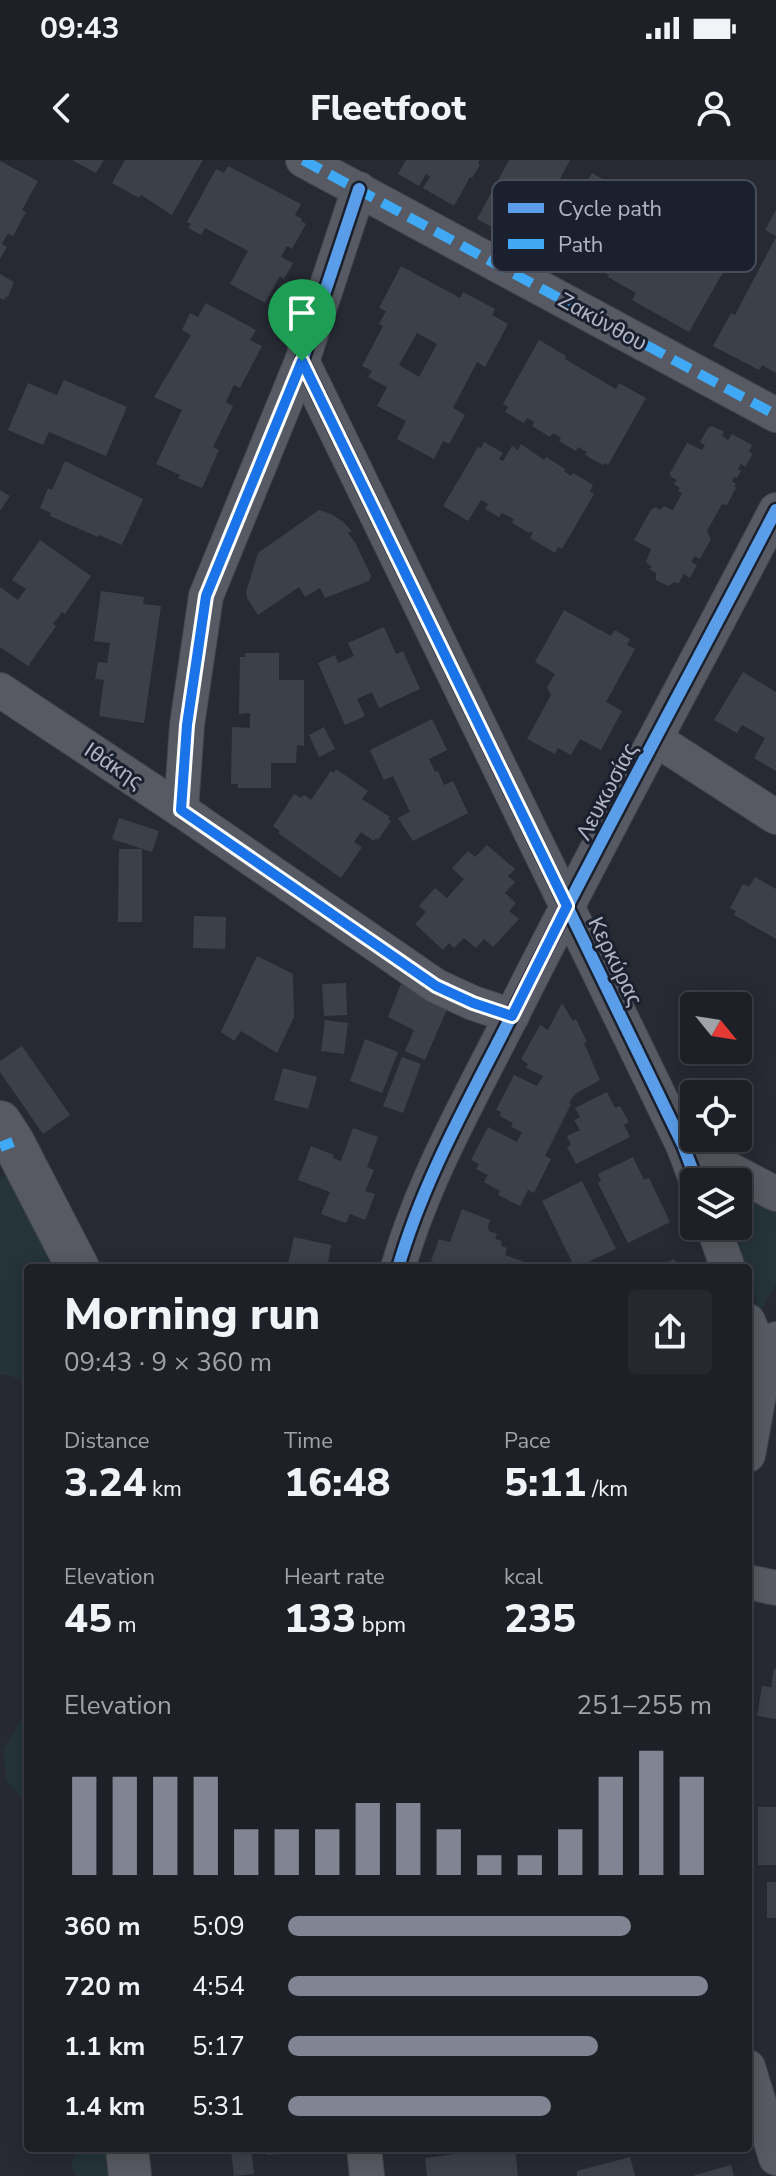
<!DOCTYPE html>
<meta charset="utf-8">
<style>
:root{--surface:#1d2026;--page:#25282e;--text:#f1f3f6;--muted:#a0a3a7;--line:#3b3e43;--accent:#808493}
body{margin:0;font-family:"Nunito Sans",sans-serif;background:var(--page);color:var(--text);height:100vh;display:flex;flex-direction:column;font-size:30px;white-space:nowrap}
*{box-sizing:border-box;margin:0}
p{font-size:26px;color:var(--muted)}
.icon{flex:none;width:44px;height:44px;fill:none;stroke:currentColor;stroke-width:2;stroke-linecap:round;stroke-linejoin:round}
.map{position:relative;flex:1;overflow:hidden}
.drawer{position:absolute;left:24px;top:1104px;width:728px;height:888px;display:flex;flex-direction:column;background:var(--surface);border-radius:8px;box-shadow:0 4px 20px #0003,0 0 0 2px var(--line)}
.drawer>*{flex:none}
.needle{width:52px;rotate:120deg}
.tools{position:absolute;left:680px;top:832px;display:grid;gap:16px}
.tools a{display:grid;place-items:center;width:72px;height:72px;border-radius:8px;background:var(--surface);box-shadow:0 4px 20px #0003,0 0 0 2px var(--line);font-size:40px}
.pin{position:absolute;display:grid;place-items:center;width:68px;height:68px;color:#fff;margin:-82px -34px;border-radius:50% 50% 50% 0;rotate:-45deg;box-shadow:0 0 8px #0007}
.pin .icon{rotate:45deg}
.round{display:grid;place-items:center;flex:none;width:84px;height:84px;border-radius:8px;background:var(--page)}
.headline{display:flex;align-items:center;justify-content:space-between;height:136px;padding:0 40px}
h1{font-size:44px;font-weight:800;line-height:60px}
.stats{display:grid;grid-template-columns:repeat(3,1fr);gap:12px;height:136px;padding:8px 40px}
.stats div{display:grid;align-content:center}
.stats b{font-size:40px;font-weight:800}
.stats small{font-size:22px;font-weight:400}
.stats p{font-size:22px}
.chart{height:224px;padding:16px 40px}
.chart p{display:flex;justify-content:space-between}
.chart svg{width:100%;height:144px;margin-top:8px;stroke:var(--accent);stroke-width:6}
ul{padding:0 40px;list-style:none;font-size:26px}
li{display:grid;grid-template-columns:128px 96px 1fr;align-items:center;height:60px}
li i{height:20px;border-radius:10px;background:var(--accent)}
.status{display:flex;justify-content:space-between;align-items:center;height:56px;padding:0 40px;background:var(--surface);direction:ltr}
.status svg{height:22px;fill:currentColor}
header{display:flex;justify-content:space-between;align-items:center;height:104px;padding:0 40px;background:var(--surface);font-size:36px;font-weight:800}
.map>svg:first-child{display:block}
.green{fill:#243439}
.building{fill:#3c4049;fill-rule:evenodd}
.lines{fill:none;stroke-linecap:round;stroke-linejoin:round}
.minor-casing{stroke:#43454d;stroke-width:36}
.tertiary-casing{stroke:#43454d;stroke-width:44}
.minor{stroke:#575a62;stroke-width:34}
.tertiary{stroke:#575a62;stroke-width:42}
.quiet{stroke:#3fa9f5;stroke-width:10;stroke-dasharray:20 10;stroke-linecap:butt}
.cycleway-casing{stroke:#1a202e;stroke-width:17}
.cycleway{stroke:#5a9eea;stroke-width:12}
.route-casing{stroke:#fff;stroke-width:16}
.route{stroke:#1a73e8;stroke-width:10}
.labels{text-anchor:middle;stroke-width:6;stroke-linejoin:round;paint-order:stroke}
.street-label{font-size:22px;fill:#b0b5c6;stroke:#1a202e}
.key{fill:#1a202e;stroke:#474d5c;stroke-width:2}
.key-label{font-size:22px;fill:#b0b5c6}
</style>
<div class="status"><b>09:43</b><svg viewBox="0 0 49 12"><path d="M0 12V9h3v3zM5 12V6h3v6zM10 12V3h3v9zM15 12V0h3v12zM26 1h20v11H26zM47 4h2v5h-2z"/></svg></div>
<header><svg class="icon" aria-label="back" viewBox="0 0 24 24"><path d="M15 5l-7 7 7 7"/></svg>Fleetfoot<svg class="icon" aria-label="person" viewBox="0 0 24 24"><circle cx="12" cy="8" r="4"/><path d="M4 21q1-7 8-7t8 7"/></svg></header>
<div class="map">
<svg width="776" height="2016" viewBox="0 0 776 2016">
<rect width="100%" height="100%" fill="#272a33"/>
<g class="green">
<path d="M5,1016l19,7 41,85h-37v114l-24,-8 -4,1v-198z"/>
<path d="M738,1032l38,12v80l-14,25h-4l-10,-41h-2l-12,-42h4z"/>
<path d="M28,1483v163l-22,-26 -2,-31 21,-37 -3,-51z"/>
<path d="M77,1988h37l3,28h-41l-5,-10z"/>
</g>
<g class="building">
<path d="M72,0h32l-8,13z"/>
<path d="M125,0h78l-31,55 -31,-20 -2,3 -27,-15z"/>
<path d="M406,0h74l-2,3 2,2 -8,13 -2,-1 -16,29 -31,-18 7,-11 -4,-3 -7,12 -21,-12z"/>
<path d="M509,0h61l-45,85 -48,-26z"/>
<path d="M0,1l38,20 -16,29 4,2 -13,24 -5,-3 -6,11 5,3 -7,12z"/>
<path d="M228,6l73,38 -6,11 7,4 -1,2 5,3 -14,25 -5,-3 -6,11 12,6 -9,16 -4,-3 -15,27 -35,-19 18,-33 -43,-23 -4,7 -13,-7 3,-4 -4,-2 29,-53 8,4z"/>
<path d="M592,13l30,17 -3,6 27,15 -4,7 57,28 -3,4 30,17 -37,65 -57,-32 4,-7 -28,-16 1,-2 -26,-15 -4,6 -29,-17z"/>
<path d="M776,50v26l-11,-6z"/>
<path d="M776,77v136l-14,-8 -3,5 -46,-24 18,-33 4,2z"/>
<path d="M401,106l59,32 3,-6 32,17 -3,6 16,9 -23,43 -8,-5 -24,46 12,7 -16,29 -6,-3 -9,18 -37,-20 9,-18 -29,-15 10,-19 -19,-10 4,-6 -10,-5 21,-40 -4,-2 7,-13 -7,-3zM417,173l20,11 -18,33 -20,-12z"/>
<path d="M0,114l14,8 -6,15 -2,-1 -2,4 -4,-2z"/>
<path d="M206,143l50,27 -6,10 12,6 -22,42 -6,-3 -8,17 7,4 -20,41 6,3 -17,38 -24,-10 2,-3 -24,-11 26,-54 -28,-13 37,-62 -9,-5 8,-17 8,4z"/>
<path d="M539,180l27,16 -1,3 51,30 3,-6 27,15 -38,67 -3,-2 -2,2 -18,-10 2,-3 -9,-5 -2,4 -17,-10 2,-3 -8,-5 -3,4 -18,-11 2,-4 -7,-4 -3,5 -19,-11 3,-5 -5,-3z"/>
<path d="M64,220l63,27 -21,49 -57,-24 -6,13 -35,-15 20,-47 29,12z"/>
<path d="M712,266l12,6 -2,4 6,4 4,-6 20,11 -3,7 4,2 -8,13 -4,-3 -3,5 3,2 -4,7 -3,-1 -2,4 4,3 -2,2 2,2 -9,17 -5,-1 -15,27 4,8 -11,20 -5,-3 -4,6 6,3 -7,13 -6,-4 -6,10 -3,-2 -7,4 -12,-6v-7l-7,-4 3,-2 -6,-5 5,-13 -17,-9 17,-30 4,-3 5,3 4,-4 9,4 9,-17 -4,-2 2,-3 -6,-4 3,-4 -6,-3 -1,-4 17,-30 15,7 3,-5 -5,-3 8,-14z"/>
<path d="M484,282l19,11 -4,6 4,2 9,-15 6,4 3,-6 23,16 2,-3 19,12 -1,2 7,5 2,-3 20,12 -3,7 4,2 -32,55 -4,-2 -3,6 -25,-15 3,-5 -3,-2 -1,2 -17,-10 2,-4 -12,-6 -3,4 -14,-8 3,-5 -7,-4 -13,21 -25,-15 35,-59 3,1z"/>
<path d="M65,301l78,38 -21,46 -23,-10 -1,2 -48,-21 1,-3 -11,-5 8,-20 4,2z"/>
<path d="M0,330l10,6 -10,15z"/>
<path d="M319,350l12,4 11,7 10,10 -4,2 8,11 15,32 -2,5 -44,17 -5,-10 -15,9 -6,-10 -41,28 -11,-17 -1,-6 12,-39z"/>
<path d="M40,380l51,36 -26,38 -3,-2 -9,12 3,2 -28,40 -28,-19v-60l18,13 8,-11 -14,-9z"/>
<path d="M101,431l43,6 -1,7 18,2 -17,117 -45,-7 5,-36 -9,-1 3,-17 9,1 3,-20 -16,-2z"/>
<path d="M564,450l47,26 4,-6 15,9 -3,6 8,4 -29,53 16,9 -21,39 -21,-11 -9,16 -13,-7 -3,6 -28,-15 24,-44 -4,-8 8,-13 -20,-12z"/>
<path d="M384,467l12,27 7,-3 17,38 -41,19 -7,-16 -15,7 8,17 -20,9 -27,-62 17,-8 3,8 16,-7 -6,-13z"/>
<path d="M245,493h34v27h25v66l-7,-1 -1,18h-25v25h-33v-4h-7l1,-57 18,1v-15l-11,1 1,-57h5z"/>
<path d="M743,512l33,20v79l-22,-13 11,-20 -23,-13 -5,8 -23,-13z"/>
<path d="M432,559l15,31 -18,9 6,13 3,-1 6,14 9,-4 15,32 -55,28 -15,-23 12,-6 -17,-36 -9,4 -14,-30z"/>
<path d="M324,567l11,22 -16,8 -10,-22z"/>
<path d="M336,609l32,22 -6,8 28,18 -2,2 3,2 -13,19 -2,-2 -2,3 -13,-9 -7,10 8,5 -21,31 -63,-45 2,-2 -7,-5 21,-32 7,4 3,-3 7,5 20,-29 3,2z"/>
<path d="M119,658l40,13 -7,21 -40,-13z"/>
<path d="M487,685l28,24 -7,7 7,6 -10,11 11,10 -7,8 10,8 -26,28 -9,-8 -8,9 -12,-10 -10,10 -5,-5 -6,7 -28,-26 11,-12 -7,-6 16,-18 12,10 17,-19 -12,-11 16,-17 7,6z"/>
<path d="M119,689h23v73h-24z"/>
<path d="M755,717l21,12v50l-42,-24 2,-4 -6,-3 13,-24 6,3z"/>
<path d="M194,756l32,1 -1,32 -32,-1z"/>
<path d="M257,796l36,18 1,43 -17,36 -36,-22 -7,10 -13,-9z"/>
<path d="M346,823l1,32 -23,1 -2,-32z"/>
<path d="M401,824l46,25 -22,51 -20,-9 9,-21 -26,-13z"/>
<path d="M562,843l11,18 3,-2 11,23 -3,1 16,37 -25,14 -6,9 2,1 -26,52 6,3 -17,34 -6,-3 -8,16 -22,-11 2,-4 -16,-9 4,-7 -12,-6 3,-5 -8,-4 17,-33 29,15 5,-10 -11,-5 2,-4 -13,-7 1,-4 -5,-2 18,-35 23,11 6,-10 -17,-8 2,-4 -7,-5 19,-34 8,5z"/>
<path d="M325,860l23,3 -4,31 -23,-3z"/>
<path d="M365,879l33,13 -16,41 -32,-12z"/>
<path d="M22,886l48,69 -27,19 -43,-62v-11z"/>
<path d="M402,897l19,7 -18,49 -20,-7z"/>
<path d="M283,908l34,9 -9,32 -34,-9z"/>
<path d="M607,932l8,16 5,-2 9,16 -5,3 6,12 -54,27 -9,-17 4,-2 -4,-9 13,-6 -6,-10 6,-3 -5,-9z"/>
<path d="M353,968l25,9 -11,30 7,3 -9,21 10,3 -10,26 -15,-6 -4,9 -25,-9 9,-22 -32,-12 13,-34 23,9 -1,3 8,3z"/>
<path d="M633,997l11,23 5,-2 21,44 -42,21 -30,-60 3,-2 -3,-7z"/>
<path d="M582,1021l34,68 -41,19 -33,-67z"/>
<path d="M462,1049l28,11 -2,7 1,4 8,3 -2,5 7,2 -1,5 6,2 -2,7 19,7 -3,6h-77v-1l-13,-6 8,-22 11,3z"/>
<path d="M294,1077l37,8 -4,23h-40z"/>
<path d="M674,1099l4,9h-22z"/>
<path d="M774,1509h2v50l-19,-3 5,-30 9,1z"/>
<rect x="758" y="1647" width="18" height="58"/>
<rect x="767" y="1722" width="9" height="36"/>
<path d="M251,1988l3,26 -20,2 -3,-26z"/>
<path d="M267,1988h55l1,3 -56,4z"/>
<path d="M487,1988h28l3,28h-91l-2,-18 63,-8z"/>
<path d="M630,1997l5,19h-58v-5z"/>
<path d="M731,2005l3,11h-39v-1z"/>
</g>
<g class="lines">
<g class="minor-casing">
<g id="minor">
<path d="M303,0l473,255"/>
<path d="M359,29l-57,172 381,784 14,37"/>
<path d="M0,530l181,120 255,176 37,17 39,13"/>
<path d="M657,580l119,77"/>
<path d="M181,650l6,-85 19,-129 96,-235"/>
<path d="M683,985l93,49"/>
<path d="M713,1066l15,42"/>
<path d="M398,1108c26,-91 75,-175 117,-259 84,-168 174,-332 261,-499"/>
<path d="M748,1161l17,41"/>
<path d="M748,1295l17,-93 11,-23"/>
<path d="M748,1422l28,6"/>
<path d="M748,1907l28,91"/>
<path d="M364,1988l3,28"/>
</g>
</g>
<g class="tertiary-casing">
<g id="tertiary">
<path d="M0,962l13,20 65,126"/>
<path d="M127,1988l3,28"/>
</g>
</g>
<use href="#minor" class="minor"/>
<use href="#tertiary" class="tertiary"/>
<g class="quiet">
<path d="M303,0l473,255"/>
<path d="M0,987l13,-5"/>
</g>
<g class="cycleway-casing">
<g id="cycleway">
<path d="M359,29l-57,172 381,784 14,37"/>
<path d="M398,1108c26,-91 75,-175 117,-259 84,-168 174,-332 261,-499"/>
</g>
</g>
<use href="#cycleway" class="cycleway"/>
</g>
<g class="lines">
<g class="route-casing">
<path id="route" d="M302,201l265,545 -55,110 -39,-13 -37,-17 -255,-176 6,-85 19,-129z"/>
</g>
<use href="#route" class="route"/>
</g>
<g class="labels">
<g class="street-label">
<text transform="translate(603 161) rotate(29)" y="8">Ζακύνθου</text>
<text transform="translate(114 605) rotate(34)" y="8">Ιθάκης</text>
<text transform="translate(606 631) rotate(-62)" y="8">Λευκωσίας</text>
<text transform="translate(616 801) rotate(64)" y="8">Κερκύρας</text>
</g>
</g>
<rect x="492" y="20" width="264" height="92" rx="12" class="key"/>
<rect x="508" y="43" width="36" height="10" fill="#5a9eea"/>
<rect x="508" y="79" width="36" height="10" fill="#3fa9f5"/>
<g class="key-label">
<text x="558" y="56">Cycle path</text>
<text x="558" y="92">Path</text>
</g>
</svg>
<div class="tools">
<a><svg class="needle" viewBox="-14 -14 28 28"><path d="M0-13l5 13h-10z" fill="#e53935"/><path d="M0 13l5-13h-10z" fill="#a0a3a7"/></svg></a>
<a><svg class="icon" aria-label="locate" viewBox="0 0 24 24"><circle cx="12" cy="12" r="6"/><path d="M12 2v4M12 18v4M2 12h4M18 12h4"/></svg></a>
<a><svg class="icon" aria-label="layers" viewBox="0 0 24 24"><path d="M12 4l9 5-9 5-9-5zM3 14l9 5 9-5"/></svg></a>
</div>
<div class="pin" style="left:302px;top:201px;background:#1e9e55"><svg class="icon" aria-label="arrive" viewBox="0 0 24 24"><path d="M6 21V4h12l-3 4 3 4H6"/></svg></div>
<section class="drawer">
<div class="headline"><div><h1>Morning run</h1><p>09:43 · 9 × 360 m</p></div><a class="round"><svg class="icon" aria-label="share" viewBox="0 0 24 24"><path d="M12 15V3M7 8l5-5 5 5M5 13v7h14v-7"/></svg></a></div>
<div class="stats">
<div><p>Distance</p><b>3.24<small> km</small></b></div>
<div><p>Time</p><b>16:48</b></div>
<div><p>Pace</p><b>5:11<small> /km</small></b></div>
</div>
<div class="stats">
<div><p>Elevation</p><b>45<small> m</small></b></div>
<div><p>Heart rate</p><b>133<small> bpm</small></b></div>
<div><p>kcal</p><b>235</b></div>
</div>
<div class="chart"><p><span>Elevation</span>251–255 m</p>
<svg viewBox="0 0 160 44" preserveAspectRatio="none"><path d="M5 44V14M15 44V14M25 44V14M35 44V14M45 44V30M55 44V30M65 44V30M75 44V22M85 44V22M95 44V30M105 44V38M115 44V38M125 44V30M135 44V14M145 44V6M155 44V14"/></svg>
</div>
<ul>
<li><b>360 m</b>5:09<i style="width:81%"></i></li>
<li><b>720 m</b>4:54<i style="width:99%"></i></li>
<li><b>1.1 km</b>5:17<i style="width:73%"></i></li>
<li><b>1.4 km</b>5:31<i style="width:62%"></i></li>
</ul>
</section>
</div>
